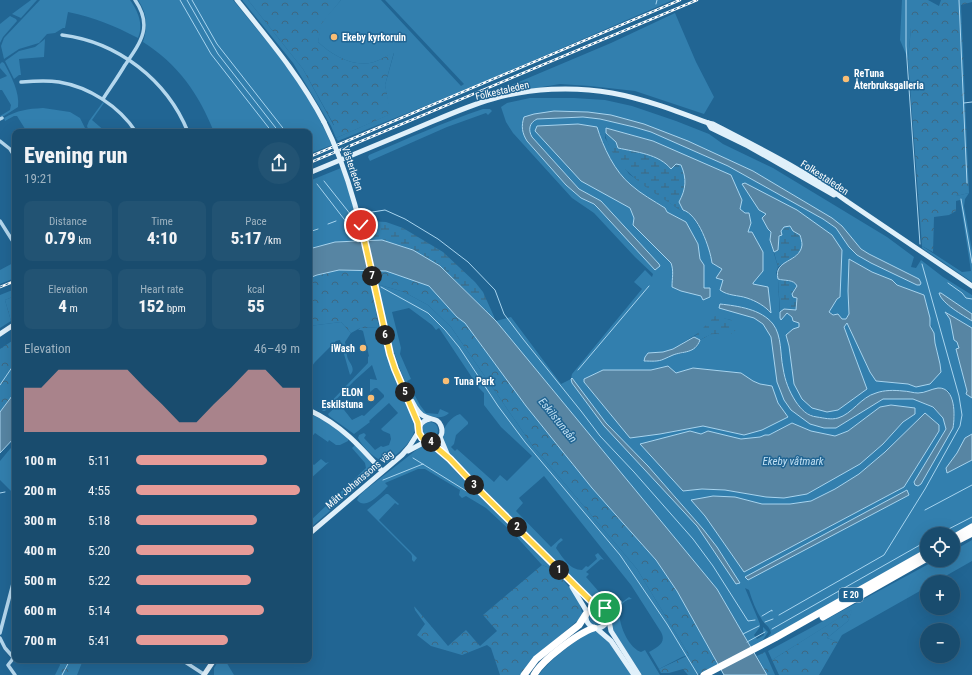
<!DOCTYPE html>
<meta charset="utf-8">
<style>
:root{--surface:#194c6e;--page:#225373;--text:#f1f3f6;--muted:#9fb4c2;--line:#376381;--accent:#e69b98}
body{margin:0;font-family:"Roboto Condensed",sans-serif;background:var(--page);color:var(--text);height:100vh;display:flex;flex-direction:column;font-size:15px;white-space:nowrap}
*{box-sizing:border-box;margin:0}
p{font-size:13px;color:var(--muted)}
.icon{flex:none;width:22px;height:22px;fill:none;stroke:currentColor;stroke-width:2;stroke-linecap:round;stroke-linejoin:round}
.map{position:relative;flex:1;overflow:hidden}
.side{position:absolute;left:12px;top:129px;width:300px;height:534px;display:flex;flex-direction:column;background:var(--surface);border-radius:8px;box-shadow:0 4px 16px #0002,0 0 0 1px var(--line)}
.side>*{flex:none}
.fabs{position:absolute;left:920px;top:527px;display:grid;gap:8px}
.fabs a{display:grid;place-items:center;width:40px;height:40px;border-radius:50%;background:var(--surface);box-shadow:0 4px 16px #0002,0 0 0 1px var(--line);font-size:20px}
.pin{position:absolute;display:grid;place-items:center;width:34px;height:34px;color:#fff;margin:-17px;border:2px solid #fff;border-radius:50%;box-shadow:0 1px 4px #0007}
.km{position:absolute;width:20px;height:20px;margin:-10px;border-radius:50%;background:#222;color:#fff;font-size:11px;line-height:20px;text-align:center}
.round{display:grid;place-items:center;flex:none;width:42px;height:42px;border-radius:21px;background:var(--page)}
.overview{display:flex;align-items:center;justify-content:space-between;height:68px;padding:0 12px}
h1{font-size:22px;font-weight:800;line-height:30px}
.figures{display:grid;grid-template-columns:repeat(3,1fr);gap:6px;height:68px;padding:4px 12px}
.figures div{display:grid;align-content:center;border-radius:8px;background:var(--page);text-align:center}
.figures b{font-size:17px;font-weight:800}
.figures small{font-size:11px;font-weight:400}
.figures p{font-size:11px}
.chart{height:112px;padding:8px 12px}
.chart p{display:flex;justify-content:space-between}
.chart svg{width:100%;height:72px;margin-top:4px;fill:var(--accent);opacity:.7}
ul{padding:0 12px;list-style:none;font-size:13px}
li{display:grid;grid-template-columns:64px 48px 1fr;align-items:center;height:30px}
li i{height:10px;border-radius:5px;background:var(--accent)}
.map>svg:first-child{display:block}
.green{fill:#327fae;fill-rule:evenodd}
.forest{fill:url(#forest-crowns)}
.wetland{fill:url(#wetland-marsh)}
.water{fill:#5785a3;stroke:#a7d4ef}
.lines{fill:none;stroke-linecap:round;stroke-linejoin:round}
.stream{stroke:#a7d4ef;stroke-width:1}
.street{stroke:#b4d7ed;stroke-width:3.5}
.secondary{stroke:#e0f0fa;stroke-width:5}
.highway{stroke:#fff;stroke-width:7}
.rail-casing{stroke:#fff;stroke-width:2.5}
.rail{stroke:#216593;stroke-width:1;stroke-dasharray:3;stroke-linecap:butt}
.secondary-bridge{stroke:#e0f0fa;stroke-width:5}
.route-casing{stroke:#fff;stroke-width:8}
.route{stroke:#ffd54a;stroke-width:5}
.poi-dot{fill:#fabe75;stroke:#216593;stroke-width:1.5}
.labels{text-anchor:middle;stroke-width:3;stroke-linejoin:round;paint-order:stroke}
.shield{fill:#216593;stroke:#bcd1df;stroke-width:1}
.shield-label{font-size:9px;font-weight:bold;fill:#fff}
.poi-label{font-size:10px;font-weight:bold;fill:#fff;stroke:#216593;text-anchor:start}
.street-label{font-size:10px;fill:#fff;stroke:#216593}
.water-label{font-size:11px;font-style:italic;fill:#c0e0f4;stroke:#216593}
</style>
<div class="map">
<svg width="972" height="675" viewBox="0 0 972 675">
<defs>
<pattern id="forest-crowns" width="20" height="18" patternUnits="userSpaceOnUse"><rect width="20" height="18" fill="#327fae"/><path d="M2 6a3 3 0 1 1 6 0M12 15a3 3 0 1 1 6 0" fill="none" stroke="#3e6882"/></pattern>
<pattern id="wetland-marsh" width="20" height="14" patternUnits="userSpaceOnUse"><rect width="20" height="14" fill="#327fae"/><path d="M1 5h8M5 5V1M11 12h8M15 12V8" fill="none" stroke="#3e6882"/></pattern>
</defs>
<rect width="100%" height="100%" fill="#216593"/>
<g class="green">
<path d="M31,0h6l-16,18 -9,-4z"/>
<path d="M40,0h90c8,11 14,25 8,38 -25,-13 -42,-20 -70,-26l-3,16h-2l-8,5 -8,1 -8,9 -20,6 -15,10 -3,-13 3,-8z"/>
<path d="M138,0h95l55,67 26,41 18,37 -23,9v-22h-95c-15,-38 -36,-68 -71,-90 5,-16 4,-29 -5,-42z"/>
<path d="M242,0h6l55,69 31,57h-3l-38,-63z"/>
<path d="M341,0h40l80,86 3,-2 -79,-84h288l-208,90 -127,51 -2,-3 54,-24 -5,-29 9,-32c-7,2 -13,7 -20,9 -21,6 -42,-7 -56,-20l3,-19z"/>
<path d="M902,0h9v28l-3,31 -8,-19z"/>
<path d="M675,13l21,49 18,35 -10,17 -69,-23 -45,-5 -30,-2 -77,13 128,-54z"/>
<path d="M10,16l6,3 1,2 -14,16 -3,6v-19z"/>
<path d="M45,39l-1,18 -25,2 2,16h-2l-5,4 -9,-18 14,-10 16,-4z"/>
<path d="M2,62l2,1c7,13 16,29 14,44l-14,9h-4l10,-6 1,-5 -9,-15h-2v-11l7,-3 -7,-8v-4z"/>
<path d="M530,98h44l31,2 27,6 44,15 33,13 14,10 50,24 114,69 27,20 -3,10 5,1 5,-8 22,17 29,18v19l-31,-21 -2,1 13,13 20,14v7l-26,-16 4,7 9,29 -3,1 11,43 -1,2 6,4v37l-7,3 -18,35 25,-13v64l-19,10h-26v15l-162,92 6,-8c-2,-8 -5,-7 -9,-13 -6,-9 -10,-20 -13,-30l-4,-2 15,36v3l-6,8 3,4 7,-4 -1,-5v-3l5,5 -7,11 -9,5 -35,-59 -221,-268 15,-4 50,67 10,-5 1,-5 70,-85 -8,-7 11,-12 7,7 1,-3 -18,-17 -41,-44 -22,-15 -59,-65 -7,-11 -5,-15 6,-4zM554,111l34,1 100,29 65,30 79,47 10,8 19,23 8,5 50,25 2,4 -1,2h-3l-46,-22 -14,-8 -8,-8 -13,-19 -13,-9 -95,-53 -77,-34 -17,-5 -35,-8 -16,-2 -46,2c-8,4 -9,11 -5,18l47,52 22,12 58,63 1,2 -5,3 -57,-61 -4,-4 -13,-6 -15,-13 -39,-44 -3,-24zM578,124l19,3c6,20 18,45 34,58 10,9 23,16 34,23l2,4 19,10 12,22 2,16 4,5v23l-3,8 -20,-5 -9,-14 2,-6 -3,-8 -38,-38 1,-7 -4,-10zM607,128l46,13 92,72h4l2,10 -3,9 15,39 -10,12 17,29c-11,-12 -29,-17 -45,-19l-2,-13 -7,-2 6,-9 -10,-6c-3,-20 -12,-36 -24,-52l-8,-1 -51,-36 -24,-36zM766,214l71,85 -8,13 13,7h4l3,-5 -1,-23 1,-32 23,13 20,8 5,5 27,10c6,23 10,45 16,69l-24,23 -8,-3 -32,-3 -6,-9 -23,-49 -2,1 -1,3 23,62 -73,-5 -5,-38 -3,-11 7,-6 7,-2 -1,-4 -6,-2 -1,-4 -5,-4 -6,7 -1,-2 -2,-39 -2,-6 2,-6 -8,-27 1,-8zM720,304l22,3 21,8c6,18 14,35 20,53 2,7 3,16 6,23 11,22 26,30 50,27l52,-27h11l15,2 25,-5 7,3 4,9 2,18 -34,66 -4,2 -2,-1 -1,-3 32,-53 -3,-11 -11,-11 -19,-8h-30l-47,29 -45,-18 -14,-28 -6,-45 -8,-13 -9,-6 -34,-10zM722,318l9,2 -12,14h-8l-11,6 -2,6 -17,8h-8l-10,6v-8l10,-3zM668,366l8,7 17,-5 48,5 12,8 7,3 12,2 6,17 10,14 -44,18 -41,-9 -43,8 -30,4 -46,-56v-3l19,-9h48zM571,379h2l3,6 30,38 67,71 44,53 14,21 5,16 -39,-58 -93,-100 -32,-43zM891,405l24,3v6l-12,8 -20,22 -117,53 -41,-7 -23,-1 -19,2 -43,-47 50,-13 11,3 7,-3 33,8 19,-2 5,-2h4l23,-12 19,8 24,5 13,-5 32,-24zM925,413l14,12v6l-35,56 -160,85 -39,-56 -14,-16 22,-4 22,1 27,7h28l21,-3 24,-12 24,-15 26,-22zM907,490l2,5 -161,85 -2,-3z"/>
<path d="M103,102l1,1 -12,17 14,12h-17l-2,-6 2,-5z"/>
<path d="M43,108l27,4 10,6 7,14h-60l-10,-16h-3l-9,5 -1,-3c14,-8 23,-9 39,-10z"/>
<path d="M483,109h7l2,2 -4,4 -2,-2 -39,14 -75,33 -2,1 -2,-4 1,-2c38,-16 75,-33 114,-46z"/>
<path d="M341,168l11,33 9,40 -26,1 -26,7v-68z"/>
<path d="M969,193l-4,6 -1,7 8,44v32l-50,-34v-2l40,26 9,-1 -11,-71 -4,1v-5z"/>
<path d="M15,262v16l-15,6v-14z"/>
<path d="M377,284l27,8 24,13 23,22 81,118 105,124 52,86 -7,2 -23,12 -10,-17c8,-5 18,-9 12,-20l-30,-47 -87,-109 -25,22 4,5 -7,8 35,36 10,-9 2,2 -5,4 -2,4c7,10 14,22 26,22l4,-4 2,1 9,-8 -2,-4 3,-2 6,7 -3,-1 -15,13 3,2 -3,3 14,16 2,-1 2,3 8,4 2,3c-8,4 -16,1 -23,-4 -15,-10 -25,-27 -38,-40 -32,-33 -66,-65 -98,-98 -5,-6 -10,-11 -12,-19 -3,-11 7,-24 17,-27l8,8v2l-12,11 -2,9 -3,3 4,4 2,-2 37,33 6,-7 7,6 25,-25 -31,-29 -17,-22v-12l-5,-5 -40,-60 -3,2 -4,-5 -23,-17 -17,4 9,36 -1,6 11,25 -4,2 13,24 6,8 12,1 2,-5 9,4c-4,4 -9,5 -14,4 -5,-1 -10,-2 -14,-6 -7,-8 -11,-18 -15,-27 -14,-32 -22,-66 -29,-100z"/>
<path d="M15,289v7l-10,4 6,21 -11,7v-33z"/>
<path d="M341,322l10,11 -6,9c1,5 1,14 4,19 3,5 6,9 1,14l-10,-35 -4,1 -21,21 -6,8v-44z"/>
<path d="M379,327l13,40 23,54c2,19 -15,30 -28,42 -11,-3 -24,-15 -29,-25l1,-3 5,-2 2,2 -2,3 11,12 6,-4 2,1 6,-2 2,-6 -1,-5 -7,-3 -2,-2 17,-16 -9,-10 -20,18 1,1 -16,12 -25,-18 -1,-2 14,-13 1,3 -2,2 11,14 10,-5 2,1 20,-19v-2l-7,-7h-2l-5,4v-13l7,1 -5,-15 -18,16 -29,30h-3l46,-48v-6l1,-1 -6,-25 -2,-1h-3l2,-2z"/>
<path d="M309,414c15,5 28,15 39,25v2l-8,4h-4l-7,-5 -1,2 -13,-9 -6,7z"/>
<circle cx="430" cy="430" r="8"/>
<path d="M15,443v49l-2,1 -13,-13v-19z"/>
<path d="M355,445c9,9 23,19 14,32l-60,52v-7l57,-54 -1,-5 -13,-15z"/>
<path d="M428,445c14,6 24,23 35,34 31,31 63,59 92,91l-13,-5 -28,-31 -28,-26 -20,-12 -4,2 -3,-3 1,-5 -35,-21h-7l-33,14 3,3c-7,7 -22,25 -31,14l2,-4 5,-5 51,-40 5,-4z"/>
<path d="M321,459l5,4 3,-1 -20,18v-19l5,4z"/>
<path d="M386,494h2l11,10 -1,1 -3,-2 -16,17 38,38 -3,4 -2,-2v-4l-1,-2 -44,-44z"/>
<path d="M972,540v21l-37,21h-8v5l-85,48 -4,7 -11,-4 21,-17 4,-11 -80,50 -4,-9 168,-91h17v-9z"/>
<path d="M629,597l3,2c-24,2 -8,47 9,53l4,-2 15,25h-18l-28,-43c-7,-18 0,-24 15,-35z"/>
<circle cx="597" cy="617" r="8"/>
<path d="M594,631c15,3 29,32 38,44h-93c9,-14 40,-38 55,-44z"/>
<path d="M219,660h6l9,15h-20v-7z"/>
</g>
<g class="forest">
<path d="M248,0h93l-19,23 -4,19c14,13 35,26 56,20 7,-2 13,-7 20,-10l-9,33 6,29 -55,24 -5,-12 3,-1 -31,-56z"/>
<path d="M911,0h17l11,6 2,-6h31v2l-11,3 8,188 -13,3v15l-7,4 -15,2 -1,35 -11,-6 -14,-186 3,-32z"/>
<path d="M339,270l29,1 11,56 -19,1 -9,5 -10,-11 -32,4v-48l8,-3z"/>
<path d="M374,271h12l43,15 28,31 8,6 61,83 66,82 64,72 21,31 41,74 -22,10h-8l-5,-6 -14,4h-8l-2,-4 30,-14 -52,-86 -105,-124 -81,-118 -23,-22 -24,-13 -27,-8z"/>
<path d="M15,296v22l-4,3 -6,-21z"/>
<path d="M15,339v53l-15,20v-63z"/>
<path d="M542,565l13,5 23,28 5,18 -40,34 -22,25h-21l-9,-27 -4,-3 -25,10 -31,-9 -14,-11 8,-11 -10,-14 -1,-4 34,40 18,-16 14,16 17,-15 -14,-16z"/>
<path d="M853,609l-5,12 -21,17 11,4 -19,33h-40l-7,-15z"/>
<path d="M765,652l10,23h-8l-10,-19z"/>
<path d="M59,660h24l-6,15h-22l5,-10z"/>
</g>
<g class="wetland">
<path d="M606,133l10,9 2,6c18,4 41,6 53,21l5,-5 5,1c6,14 5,24 -2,37l4,8h-3c-26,-18 -55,-33 -70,-62 -2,-6 -5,-9 -4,-15z"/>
<path d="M366,221l20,1 17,6 40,24 32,30 8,10 13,29c-36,-35 -73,-82 -127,-80z"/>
<path d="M790,226l3,5 7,4c4,21 -6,21 -22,32l-4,-15 4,-2c1,-11 0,-21 12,-24z"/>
<path d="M778,279l18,4 1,3 -1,24 -12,-1 -4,3z"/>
<path d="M716,315c9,5 17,3 23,12l-8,7 -7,2c-9,-5 -15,-1 -24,4l-6,-3z"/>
</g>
<g class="water">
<path d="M554,111l34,1 23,3 33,9 44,17 65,30 79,47 10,8 19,23 8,5 50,25 2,4 -1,2h-3l-46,-22 -14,-8 -8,-8 -13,-19 -13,-9 -95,-53 -77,-34 -17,-5 -34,-8 -17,-2 -46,2c-8,4 -9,11 -5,18l47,52 22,12 58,63 1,2 -5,4 -57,-62 -4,-4 -13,-6 -15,-13 -39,-44c-5,-8 -6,-15 -3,-24l10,-3z"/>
<path d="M578,124l19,3c6,20 18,45 34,58 10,9 23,16 34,23l2,4 19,10 12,22 2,15 4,6v23h6v9l-7,3 -2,-4 -20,-5 -9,-4c0,-9 2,-16 -1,-24l-38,-38 1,-7 -4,-10 -49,-27 -46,-50 2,-5z"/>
<path d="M606,128l47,13 78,34 11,25 -2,9 5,4h4l2,10 -3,9h4l11,20v19l-10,12v1l15,3 3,26c-6,-7 -15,-12 -24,-15 -9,-3 -19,-2 -27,-8l3,-10 -7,-2 6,-9 -10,-6c-2,-15 -14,-49 -29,-53l-4,-8c7,-13 8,-23 2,-37l-5,-1 -5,5c-12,-15 -35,-17 -53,-21l-2,-6 -10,-9z"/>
<path d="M745,183l52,27 35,25 10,15 -2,47 -3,2 -8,13 4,3 5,-1 4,5h4l3,-5 -1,-23 1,-32 23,13 20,8 5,5 27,10 6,23v8l4,7 1,10 5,21 1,8 -11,12 -14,3 -8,-3 -32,-3 -6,-9 -23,-49 -3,4 23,62 -29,21 -11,2 -15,-4 -10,-9 -8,-15 -5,-38 -3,-11 7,-6 6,-2v-4l-6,-2 -1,-4 -5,-4 -6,7 -1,-2v-6l4,-3 12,1 1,-12 -4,-1 -1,-3 5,-8c-3,-7 -13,-5 -19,-7 -5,-20 22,-16 24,-34 0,-3 -1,-7 -2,-10l-7,-4 -3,-5 -6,1 -3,4 1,4 -3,1 -1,14 -4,2 -4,-12 1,-8 -3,-3 -6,-11 4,-4 -7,-4 -17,-26z"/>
<path d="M382,240l31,10 27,16 56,55 221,268 50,86h-43l-47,-84 -21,-31 -64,-72 -66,-82 -61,-83 -8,-6 -28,-31 -43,-15 -47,-1 -22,5 -8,3v-29l26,-7z"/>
<path d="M939,293h2l31,21v7c-9,-6 -30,-17 -33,-28z"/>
<path d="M720,304c18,2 41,5 53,20 9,12 7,30 10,44 2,13 6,23 13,34 5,7 11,14 21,15 7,1 14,3 21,1 14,-4 23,-21 38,-25 8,-3 18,-3 27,-2 5,0 10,2 15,2 7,0 13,-4 20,-5 18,-1 17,28 15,40l-32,56 -3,2 -3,-1 -1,-3 32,-53 -3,-11 -10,-11 -20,-8h-30l-47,29h-12l-14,-4 -19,-14 -7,-10 -7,-18 -6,-45 -8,-13 -9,-6 -35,-10z"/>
<path d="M945,312l27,16v70l-6,-4 1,-3 -11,-42 3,-1 -2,-6 -3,-2 -4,-21z"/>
<path d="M694,337l6,3c-5,14 -17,11 -27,15 -3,1 -6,3 -9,4 -6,3 -13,2 -20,2l1,-4 3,-4 15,-1 10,-3z"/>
<path d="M668,366l8,7 17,-5 48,5 12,8 7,3 12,2 6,17 10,14 -26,13 -18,5 -41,-9 -43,8 -30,4 -46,-56v-3l19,-9h48z"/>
<path d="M572,378l34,45 42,43 55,63 14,18 23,36 -4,1 -39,-58 -93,-100 -32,-43 -1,-4z"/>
<path d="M15,392v45l-15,16v-41z"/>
<path d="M891,405l24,3v6l-12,8 -20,22 -23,20 -53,30 -23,4 -18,-1 -41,-7 -23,-1 -19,2 -43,-47 50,-13 11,3 7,-3 33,8 19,-2 5,-2h4l23,-12 19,8 24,5 13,-5 32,-24z"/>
<path d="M925,413l14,12v6l-35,56 -160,85 -39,-56 -14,-16 22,-4 22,1 27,7h28l21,-3 24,-12 24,-15 26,-22z"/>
<path d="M972,434v26l-25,13 -1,-5 11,-15 8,-15z"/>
<path d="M907,490l2,5 -161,85 -3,-3z"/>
</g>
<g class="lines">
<g class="stream">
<path d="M180,0l31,54 61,78"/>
<path d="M187,0l31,54 61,78"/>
<path d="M192,0l25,44 69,88"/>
<path d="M906,0v46l14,198"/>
<path d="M959,0l8,183"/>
<path d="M656,4l1,-4"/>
<path d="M964,103l8,-1"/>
<path d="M324,181l27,34h4"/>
<path d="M317,184l37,48 4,10"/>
<path d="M961,199l11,64"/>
<path d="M360,214l25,-4 20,9 33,20 30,23 27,28 9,24 19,25 58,72 19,25 34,36 59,67 20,27 35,55 7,-1"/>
<path d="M328,224l8,-3"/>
<path d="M309,232l9,-3"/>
<path d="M948,283l14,10 4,5 6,1"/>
<path d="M381,287l47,26 17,17 14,17 39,59 27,36 95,113 47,69 31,51"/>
<path d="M578,370l71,-84"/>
<path d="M0,385l15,-22"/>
<path d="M413,458l55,34"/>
<path d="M383,480l40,-16"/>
<path d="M13,490l2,-1"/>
<path d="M0,493l5,-1"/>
<path d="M925,510l47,-25"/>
<path d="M939,534l33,-17"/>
<path d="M779,615l105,-60 41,-66 35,-63 2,-11 -3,-19 -37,-132"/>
<path d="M762,616l10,-6v1"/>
<path d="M765,622l8,-3"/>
<path d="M772,629l155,-88"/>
<path d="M743,634l16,-8"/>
<path d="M747,642l18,-10"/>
<path d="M62,675l8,-15"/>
</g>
<g class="street">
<path d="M62,35c56,7 105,45 126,97"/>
<path d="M21,82c13,-1 25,-2 38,0 30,5 60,24 77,50"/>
<path d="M103,99c7,-11 15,-22 22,-34 16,-23 28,-39 10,-65"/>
<path d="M0,119l2,-1"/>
<path d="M0,141l10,8 5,8"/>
<path d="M0,221l14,22"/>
<path d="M601,606l11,-1 8,-3"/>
<path d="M609,618l4,-10 4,-4"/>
<path d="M0,633l15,-57"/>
<path d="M0,638l5,10 8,9 -1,3 -4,5 7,10"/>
<path d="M182,660l23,15"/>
</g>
<g class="secondary">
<path d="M237,0c32,40 63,76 87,122"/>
<path d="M708,123l3,5 37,18 86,49"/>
<path d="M309,173c33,-14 67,-28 101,-42 27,-11 54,-24 82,-32 38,-11 81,-13 120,-6 33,6 64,18 96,30l5,1c46,24 93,47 135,78l124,84"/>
<path d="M377,300l13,54 29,74"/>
<path d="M0,334l15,-10"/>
<path d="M412,401c3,6 7,14 14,16 6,3 12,1 15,9 5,13 -10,19 -19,12 -6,-9 -2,-17 8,-19"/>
<path d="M309,410c32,15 50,35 73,61"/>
<path d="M440,437l8,19"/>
<path d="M431,442l18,17 33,34 56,55 28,30 24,23 8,4"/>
<path d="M408,451l15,-8 5,-1"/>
<path d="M309,534l93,-79 7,-8 10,-16"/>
<path d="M572,587l15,25"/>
<circle cx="597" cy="617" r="11"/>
<path d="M609,621l2,10 28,44"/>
<path d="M596,628l15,13 23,34"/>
<path d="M204,675l10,-15"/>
</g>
<g class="highway">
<path d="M953,538l19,-11"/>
<path d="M953,543l19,-10"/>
<path d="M823,617l104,-59"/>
<path d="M524,675l12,-16 43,-34 7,-11"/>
<path d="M534,675c8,-15 44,-42 60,-47"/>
<path d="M704,675l71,-37 152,-86"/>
</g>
<g class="rail-casing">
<g id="rail">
<path d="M309,157l371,-157"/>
<path d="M309,163l388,-163"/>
<path d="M0,287l15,-6"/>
</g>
</g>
<use href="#rail" class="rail"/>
<path class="secondary-bridge" d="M324,122c28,56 40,117 53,178"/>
</g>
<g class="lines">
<g class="route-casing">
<path id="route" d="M361,225l29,129 5,15 23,54 1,10 3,5 3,2 5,2 20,17 32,34 108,107 15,8"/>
</g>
<use href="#route" class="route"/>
</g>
<g class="poi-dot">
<circle cx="334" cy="37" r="4"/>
<circle cx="846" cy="79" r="4"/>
<circle cx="363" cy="348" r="4"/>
<circle cx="446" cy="381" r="4"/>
<circle cx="371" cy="398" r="4"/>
</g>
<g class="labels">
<rect class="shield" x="839" y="588" width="24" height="14" rx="3"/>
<g class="shield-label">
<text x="851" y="598">E 20</text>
</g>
<g class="poi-label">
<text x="342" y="41">Ekeby kyrkoruin</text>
<text x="854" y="77">ReTuna<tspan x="854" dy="12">Återbruksgalleria</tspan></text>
<text x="355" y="352" text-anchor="end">iWash</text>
<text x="454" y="385">Tuna Park</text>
<text x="363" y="396" text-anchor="end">ELON<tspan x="363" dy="12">Eskilstuna</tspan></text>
</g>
<g class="street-label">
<text transform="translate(502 90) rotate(-13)" y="4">Folkestaleden</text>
<text transform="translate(353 168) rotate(71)" y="4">Västerleden</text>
<text transform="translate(825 177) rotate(33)" y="4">Folkestaleden</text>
<text transform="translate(359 479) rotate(-40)" y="4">Mått Johanssons väg</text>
</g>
<g class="water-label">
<text transform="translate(558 420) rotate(51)" y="4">Eskilstunaån</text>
<text x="793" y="465">Ekeby våtmark</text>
</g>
</g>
</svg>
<div class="fabs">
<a><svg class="icon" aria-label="locate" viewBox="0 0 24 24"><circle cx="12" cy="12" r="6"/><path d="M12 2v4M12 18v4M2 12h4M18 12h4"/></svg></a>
<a>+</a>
<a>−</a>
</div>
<div class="pin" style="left:605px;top:608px;background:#1e9e55"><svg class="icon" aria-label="arrive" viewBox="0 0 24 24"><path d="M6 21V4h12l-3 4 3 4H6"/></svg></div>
<div class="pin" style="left:361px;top:225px;background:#d93025"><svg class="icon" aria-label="check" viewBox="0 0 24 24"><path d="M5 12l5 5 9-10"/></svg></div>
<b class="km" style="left:559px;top:570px">1</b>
<b class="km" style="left:517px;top:527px">2</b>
<b class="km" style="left:474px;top:485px">3</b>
<b class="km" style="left:431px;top:442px">4</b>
<b class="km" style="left:405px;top:392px">5</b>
<b class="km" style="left:385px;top:335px">6</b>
<b class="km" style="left:372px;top:276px">7</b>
<section class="side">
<div class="overview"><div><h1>Evening run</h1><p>19:21</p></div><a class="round"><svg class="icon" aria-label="share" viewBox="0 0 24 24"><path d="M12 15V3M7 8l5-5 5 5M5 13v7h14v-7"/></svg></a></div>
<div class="figures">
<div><p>Distance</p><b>0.79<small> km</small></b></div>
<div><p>Time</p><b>4:10</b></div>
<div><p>Pace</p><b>5:17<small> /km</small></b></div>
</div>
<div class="figures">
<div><p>Elevation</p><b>4<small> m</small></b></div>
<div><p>Heart rate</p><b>152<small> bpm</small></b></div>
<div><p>kcal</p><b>55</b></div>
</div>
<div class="chart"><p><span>Elevation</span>46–49 m</p>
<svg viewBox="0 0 160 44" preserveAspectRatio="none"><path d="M0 44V17L10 17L20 6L30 6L40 6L50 6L60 6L70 17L80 27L90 38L100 38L110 27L120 17L130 6L140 6L150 17L160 17V44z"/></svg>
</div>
<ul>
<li><b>100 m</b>5:11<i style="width:80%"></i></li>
<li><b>200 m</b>4:55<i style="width:100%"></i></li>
<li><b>300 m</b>5:18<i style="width:74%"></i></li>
<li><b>400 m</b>5:20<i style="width:72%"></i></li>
<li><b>500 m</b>5:22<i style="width:70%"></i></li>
<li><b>600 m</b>5:14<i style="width:78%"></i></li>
<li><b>700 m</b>5:41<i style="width:56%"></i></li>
</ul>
</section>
</div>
